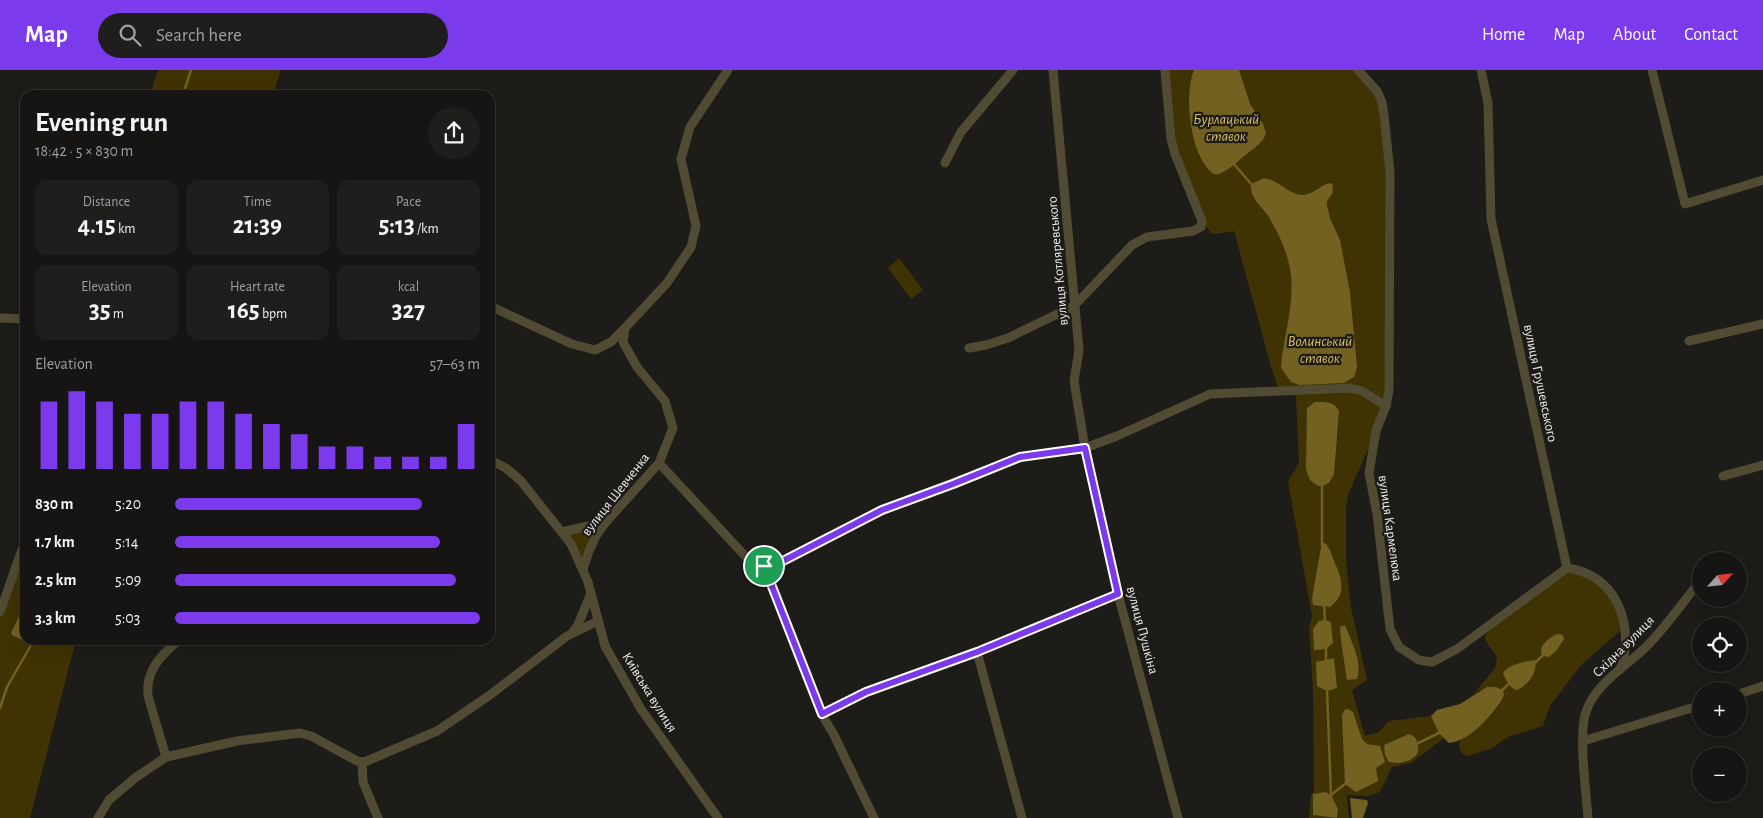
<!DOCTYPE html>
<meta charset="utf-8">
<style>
:root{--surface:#161513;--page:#1f1e1c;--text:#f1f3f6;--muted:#9e9fa0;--line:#353433;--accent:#7c3aed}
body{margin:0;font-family:"Alegreya Sans",sans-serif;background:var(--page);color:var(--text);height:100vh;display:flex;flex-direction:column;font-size:19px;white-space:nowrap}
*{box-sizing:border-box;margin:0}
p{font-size:16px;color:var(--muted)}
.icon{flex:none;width:28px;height:28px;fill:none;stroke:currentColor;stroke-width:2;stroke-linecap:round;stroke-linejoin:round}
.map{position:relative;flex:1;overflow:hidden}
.side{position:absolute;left:20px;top:20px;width:475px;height:555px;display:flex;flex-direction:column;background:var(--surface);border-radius:15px;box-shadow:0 5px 20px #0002,0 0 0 1px var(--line)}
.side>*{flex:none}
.needle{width:32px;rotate:63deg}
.fabs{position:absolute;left:1692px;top:482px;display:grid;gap:10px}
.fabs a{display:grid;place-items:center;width:55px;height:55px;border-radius:50%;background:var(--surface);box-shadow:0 5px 20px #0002,0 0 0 1px var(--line);font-size:25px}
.pin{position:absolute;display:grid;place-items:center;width:42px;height:42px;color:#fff;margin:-21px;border:2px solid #fff;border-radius:50%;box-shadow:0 1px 5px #0007}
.round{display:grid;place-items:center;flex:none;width:52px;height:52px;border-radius:26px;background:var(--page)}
.overview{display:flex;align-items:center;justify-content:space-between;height:85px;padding:0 15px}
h1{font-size:28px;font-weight:600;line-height:38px}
.metrics{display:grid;grid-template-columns:repeat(3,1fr);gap:8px;height:85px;padding:5px 15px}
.metrics div{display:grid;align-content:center;border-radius:12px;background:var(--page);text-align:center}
.metrics b{font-size:25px;font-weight:600}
.metrics small{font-size:14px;font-weight:400}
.metrics p{font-size:14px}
.chart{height:140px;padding:10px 15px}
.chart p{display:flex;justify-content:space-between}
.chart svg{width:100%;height:90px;margin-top:5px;stroke:var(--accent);stroke-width:6}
ul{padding:0 15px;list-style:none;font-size:16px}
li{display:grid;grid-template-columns:80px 60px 1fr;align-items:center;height:38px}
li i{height:12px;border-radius:6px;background:var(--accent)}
header{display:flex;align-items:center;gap:30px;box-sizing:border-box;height:70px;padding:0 25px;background:var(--accent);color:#fff}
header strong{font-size:24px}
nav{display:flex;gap:28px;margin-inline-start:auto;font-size:18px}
.search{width:350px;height:45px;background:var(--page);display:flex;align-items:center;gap:12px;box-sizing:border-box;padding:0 18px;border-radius:28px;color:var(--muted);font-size:19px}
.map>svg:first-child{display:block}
.green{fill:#3f3303}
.water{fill:#736121}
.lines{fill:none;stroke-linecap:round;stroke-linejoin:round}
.stream{stroke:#736121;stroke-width:2.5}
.minor{stroke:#524b33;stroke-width:9}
.route-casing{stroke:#fff;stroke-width:10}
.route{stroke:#7c3aed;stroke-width:6}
.labels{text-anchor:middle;stroke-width:4.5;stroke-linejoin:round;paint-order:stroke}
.street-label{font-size:14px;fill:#ecebe9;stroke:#1d1c19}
.water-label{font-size:15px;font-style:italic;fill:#d9bf64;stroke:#1d1c19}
</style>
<header>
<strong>Map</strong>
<div class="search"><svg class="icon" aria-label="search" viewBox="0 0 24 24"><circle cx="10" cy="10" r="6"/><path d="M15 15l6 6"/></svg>Search here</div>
<nav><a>Home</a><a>Map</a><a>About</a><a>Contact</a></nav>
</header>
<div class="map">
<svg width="1763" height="748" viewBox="0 0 1763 748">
<rect width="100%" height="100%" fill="#1d1c19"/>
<g class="green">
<path d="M158,0h123l-8,25h-123z"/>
<path d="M1165,0h193l19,21 13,81 -1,218 -13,41 -28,64 -2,12v53l5,48 16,72 -15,10 13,46 14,-4 10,-11 42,-5 13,22 -33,25 -19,4 -12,25 -12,4 -21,-1 2,23h-40l2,-23 3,-4 -1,-100 -4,-64 3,-11 -24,-135 11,-18 -3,-67 -17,-5 -7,-21 -38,-139 -18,3 -5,-1 -9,-12 -27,-67z"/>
<path d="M899,188l24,32 -12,9 -23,-31z"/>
<path d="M606,452l-23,47 -21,-37z"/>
<path d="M25,471v99h51l-46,178h-30v-206z"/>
<path d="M1567,498l38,18 19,39 -4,6 -39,34 -31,41 -7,20 -35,11 -16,11 -24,8c-7,-1 -8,-5 -9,-11l22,-56 -11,9 25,-30 2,-11 -12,-17v-4l12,-16z"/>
</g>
<g class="water">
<path d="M1194,0h45l11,34 13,20 3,9c-3,11 -15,17 -23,24 -6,5 -22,20 -29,17 -3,-1 -6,-5 -8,-8 -16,-20 -22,-72 -12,-96z"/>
<path d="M1264,108c15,2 26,18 40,17 12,-2 16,-10 26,-12l3,2 -1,9 -5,7v4l3,13 10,22 10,52 7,75 -3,10 -10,6 -44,2 -9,-3 -10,-14c2,-32 15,-66 9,-99 -3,-17 -11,-35 -20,-50 -7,-13 -20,-18 -19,-35z"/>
<path d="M1315,332c10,0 19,-1 24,9l-5,63 -5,9 -7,3h-4l-8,-6 -4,-11 1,-61z"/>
<path d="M1322,472l4,2 4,6c7,21 22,41 0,57l-17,-2 -1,-7z"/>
<path d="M25,534v36h9l-3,4 -19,-9 -1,-2z"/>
<path d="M1325,550l6,2 2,21 -7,6 -12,1 -1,-21 6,-8z"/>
<path d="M1345,555c6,16 18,37 12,54l-10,1 -6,-39 -1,-14z"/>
<path d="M1557,564l6,1 1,4 -7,11 -8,7 -7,-1c-4,-11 7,-18 15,-22z"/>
<path d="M1334,588l3,30 -10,3 -10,-5 -1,-24z"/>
<path d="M1535,590c3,13 -7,25 -18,30 -8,-2 -11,-10 -14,-17 6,-9 21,-11 32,-13z"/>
<path d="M1487,617h8l8,3 1,5 -3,6c-11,16 -31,40 -52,42l-10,-10 -8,-17 6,-6 23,-6z"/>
<path d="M1348,639l5,3 9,27 5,5 13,2 5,16 -9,6 2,13 -22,11 -11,-8 -3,-68 2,-6z"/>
<path d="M1409,664c7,3 7,4 9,11 3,15 -17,20 -29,17l-4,-7 -1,-10z"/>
<path d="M1325,722l6,3 7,14 -1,9 -24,-3v-21z"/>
<path d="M1350,728l17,2 1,3 -5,15h-11z"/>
</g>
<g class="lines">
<g class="stream">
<path d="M183,25l8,-25"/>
<path d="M1233,93l19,22"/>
<path d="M1322,476v-62"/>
<path d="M1324,534l1,19"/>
<path d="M1326,576v15"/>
<path d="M1534,594l10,-10"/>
<path d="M1327,619l4,107"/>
<path d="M1501,621l9,-8"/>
<path d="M0,638l7,-21 27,-47"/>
<path d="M1414,675l27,-13"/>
<path d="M1331,725l15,-12"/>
</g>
<g class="minor">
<path d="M1053,0l26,280 -5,31 11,67 33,146 60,224"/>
<path d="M1358,0l19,21 5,11 2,13 6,57 -1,218 -3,16 -10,25 -7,42 8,41 13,115 9,18 20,13 13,2 25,-13 110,-81"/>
<path d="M1481,0l7,33 3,116 76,349c50,6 69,59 53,102"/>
<path d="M1652,0l33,134 78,-24"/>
<path d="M945,93l16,-31 52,-62"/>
<path d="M490,236l82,38 23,6 16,-8 14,-14"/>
<path d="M0,248l25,1"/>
<path d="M1689,271l74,-17"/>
<path d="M969,278l17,-3 22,-7 66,-32 58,-61 15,-8 46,-6 8,-4 1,-6 -27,-67 -4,-15 -6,-69"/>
<path d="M490,390l16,8 15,13 50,63 17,38 17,64 36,63 77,109"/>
<path d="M659,393l87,94 10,7 8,2 58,149 11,18 41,85"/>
<path d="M1723,406l40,-11"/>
<path d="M562,462l44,-10"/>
<path d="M764,496l17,-4 101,-52 138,-53 65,-9 32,-12 93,-42 140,-6 12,3 24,15"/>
<path d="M583,499l6,-18 7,-15 10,-14 53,-59 14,-35 -8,-27 -28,-34 -14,-25 2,-14 42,-45 24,-36 5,-21 -15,-67 9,-32 38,-57"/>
<path d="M0,542l25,-71"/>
<path d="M572,563l6,-8 13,-32"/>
<path d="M977,582l45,166"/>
<path d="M1739,624l24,-8"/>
<path d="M822,645l44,-23 111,-40 141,-58"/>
<path d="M1583,671l118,-36"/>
<path d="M166,687l-18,-61c-3,-25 13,-41 31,-56"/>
<path d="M362,692l1,20 15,36"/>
<path d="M98,748l11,-18 26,-22 31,-21 71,-16 63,-8 11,3 46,25 5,1 5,-1 70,-30 53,-36 77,-59 31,-15"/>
<path d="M1588,748c-2,-27 -9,-78 -3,-103 8,-30 39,-47 60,-67 21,-21 38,-46 56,-68"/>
</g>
</g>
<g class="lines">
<g class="route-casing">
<path id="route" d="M1085,378l33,146 -141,58 -111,40 -44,22 -58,-148 17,-4 101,-52 71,-26 67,-27z"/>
</g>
<use href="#route" class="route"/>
</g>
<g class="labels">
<g class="street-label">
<text transform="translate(1057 191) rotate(-95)" y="5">вулиця Котляревського</text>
<text transform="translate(1541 313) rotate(78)" y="5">вулиця Грушевського</text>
<text transform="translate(615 424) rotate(-52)" y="5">вулиця Шевченка</text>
<text transform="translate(1391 458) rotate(82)" y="5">вулиця Кармелюка</text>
<text transform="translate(1143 560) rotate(75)" y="5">вулиця Пушкіна</text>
<text transform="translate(1623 576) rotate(-45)" y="5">Східна вулиця</text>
<text transform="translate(650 622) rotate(58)" y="5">Київська вулиця</text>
</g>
<g class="water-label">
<text x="1226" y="54">Бурлацький<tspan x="1226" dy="17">ставок</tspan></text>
<text x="1320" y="276">Волинський<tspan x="1320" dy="17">ставок</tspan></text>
</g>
</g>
</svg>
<div class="fabs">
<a><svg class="needle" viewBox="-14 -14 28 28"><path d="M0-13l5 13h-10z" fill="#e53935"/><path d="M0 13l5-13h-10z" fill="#9e9fa0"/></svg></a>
<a><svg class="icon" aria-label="locate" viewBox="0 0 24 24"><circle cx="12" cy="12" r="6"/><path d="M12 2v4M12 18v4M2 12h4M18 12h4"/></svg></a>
<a>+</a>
<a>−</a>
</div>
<div class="pin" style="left:764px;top:496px;background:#1e9e55"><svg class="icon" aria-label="arrive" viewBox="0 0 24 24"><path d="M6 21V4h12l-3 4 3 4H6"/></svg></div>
<section class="side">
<div class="overview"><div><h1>Evening run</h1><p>18:42 · 5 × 830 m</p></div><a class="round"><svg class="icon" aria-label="share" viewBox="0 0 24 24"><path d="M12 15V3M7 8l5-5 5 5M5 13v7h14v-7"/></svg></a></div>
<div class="metrics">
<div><p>Distance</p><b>4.15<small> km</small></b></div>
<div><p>Time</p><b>21:39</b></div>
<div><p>Pace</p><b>5:13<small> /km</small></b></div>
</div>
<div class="metrics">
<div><p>Elevation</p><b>35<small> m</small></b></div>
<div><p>Heart rate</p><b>165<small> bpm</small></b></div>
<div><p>kcal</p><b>327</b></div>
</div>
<div class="chart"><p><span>Elevation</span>57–63 m</p>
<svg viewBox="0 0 160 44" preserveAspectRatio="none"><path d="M5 44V11M15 44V6M25 44V11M35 44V17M45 44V17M55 44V11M65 44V11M75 44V17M85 44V22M95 44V27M105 44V33M115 44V33M125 44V38M135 44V38M145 44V38M155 44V22"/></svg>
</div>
<ul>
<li><b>830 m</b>5:20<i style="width:81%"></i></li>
<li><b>1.7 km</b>5:14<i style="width:87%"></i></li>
<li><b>2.5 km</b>5:09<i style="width:92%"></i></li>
<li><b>3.3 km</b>5:03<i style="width:100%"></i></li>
</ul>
</section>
</div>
